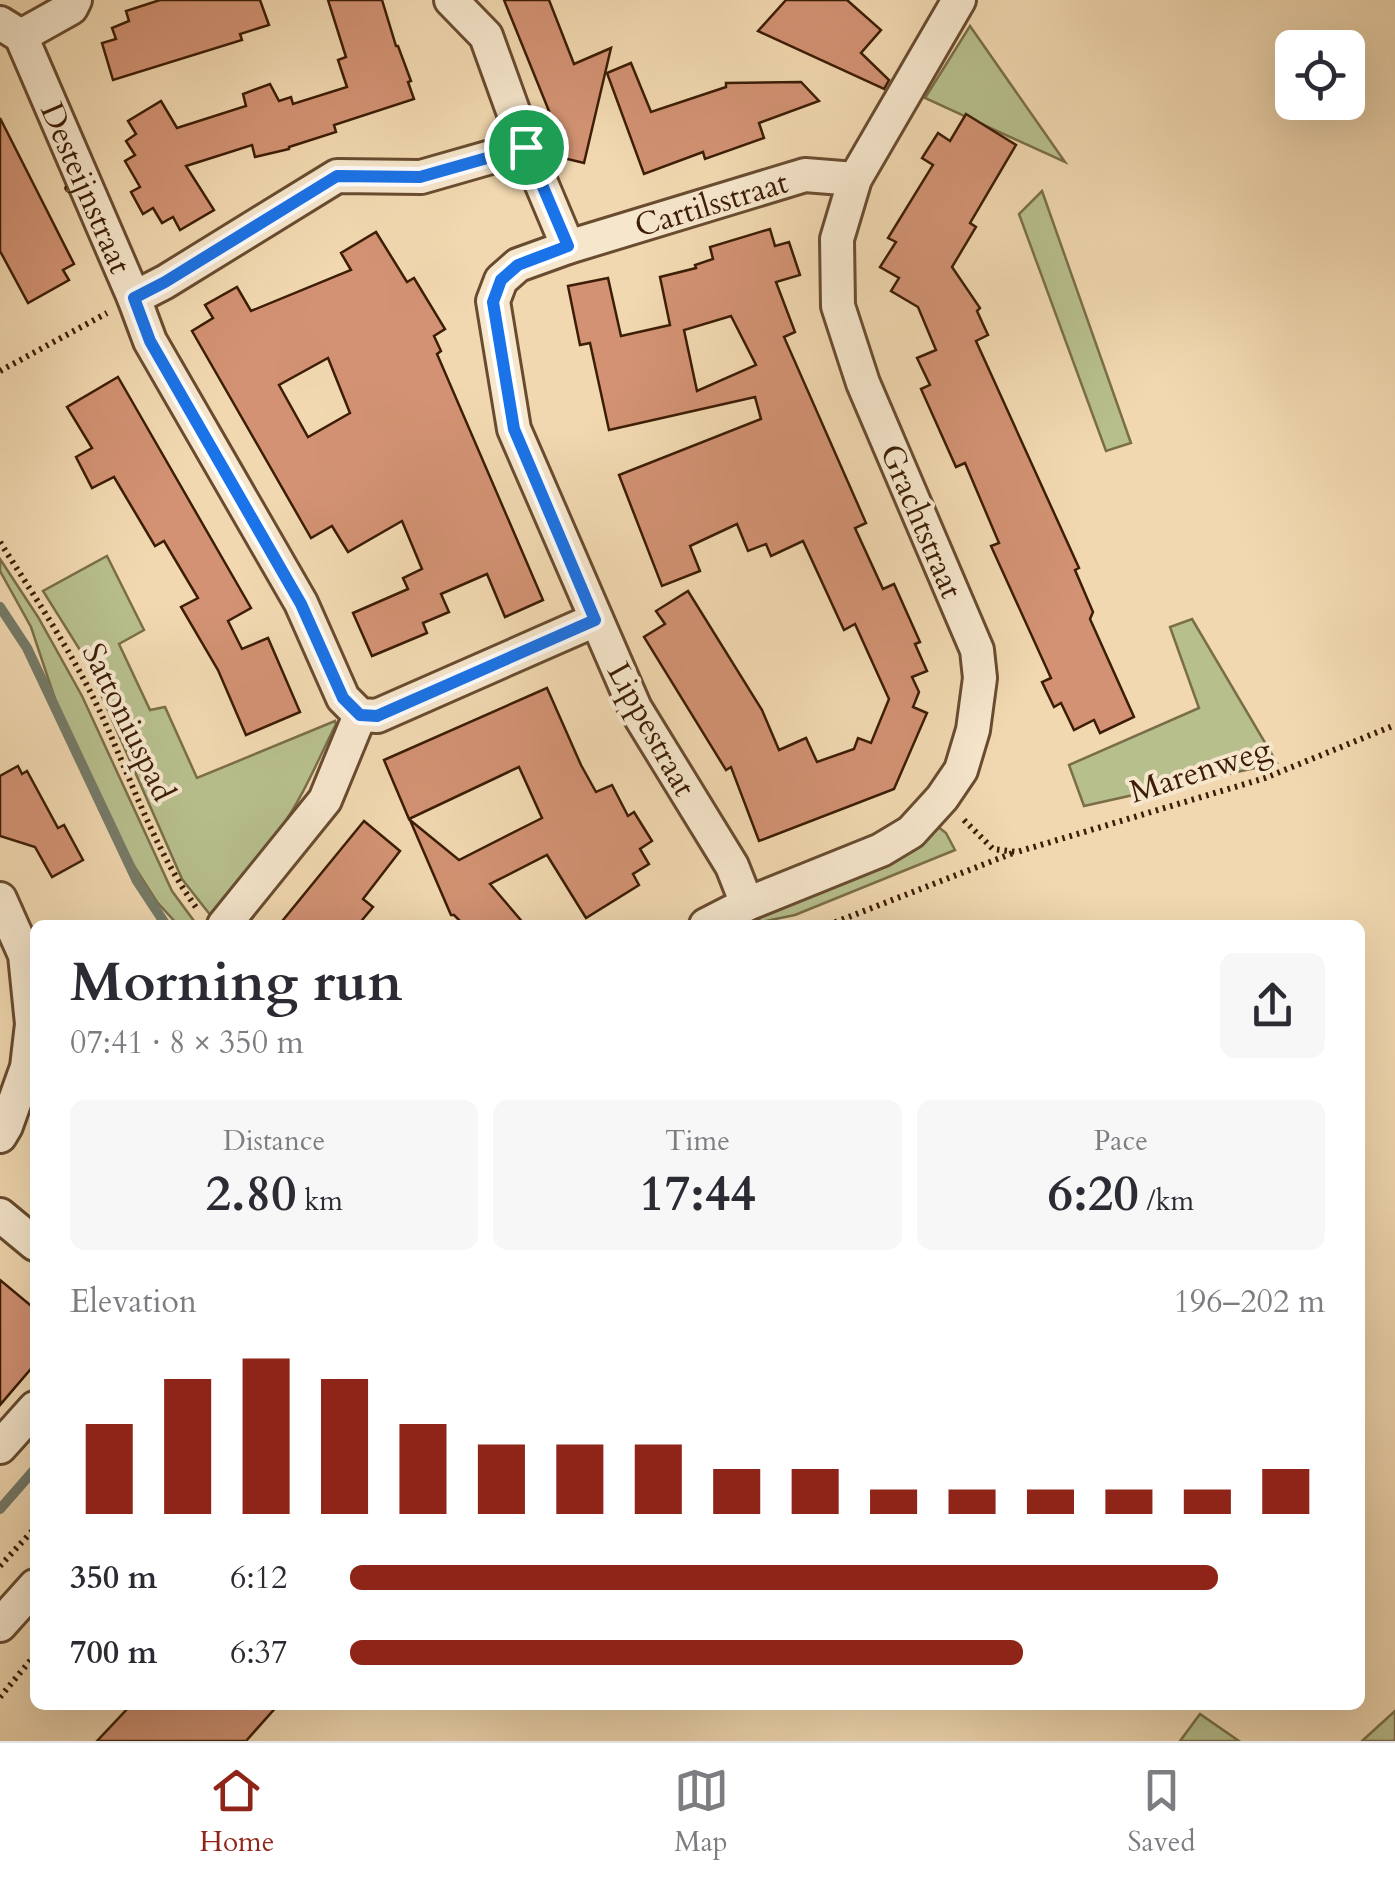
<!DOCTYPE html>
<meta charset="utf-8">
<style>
:root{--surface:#fff;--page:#f7f7f7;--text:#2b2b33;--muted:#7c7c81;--line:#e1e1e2;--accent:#8f2418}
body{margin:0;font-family:Cardo,serif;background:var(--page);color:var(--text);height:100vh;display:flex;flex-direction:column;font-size:38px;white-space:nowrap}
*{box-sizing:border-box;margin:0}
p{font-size:32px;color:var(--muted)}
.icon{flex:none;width:55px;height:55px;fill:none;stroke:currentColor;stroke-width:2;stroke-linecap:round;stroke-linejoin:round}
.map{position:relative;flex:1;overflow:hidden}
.sheet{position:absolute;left:30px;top:920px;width:1335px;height:790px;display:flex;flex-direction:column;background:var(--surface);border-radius:15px;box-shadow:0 10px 40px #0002}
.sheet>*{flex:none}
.buttons{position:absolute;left:1275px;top:30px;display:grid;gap:20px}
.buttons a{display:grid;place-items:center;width:90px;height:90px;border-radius:15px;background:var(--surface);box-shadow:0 10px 40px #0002;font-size:50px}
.pin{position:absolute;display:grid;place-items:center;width:85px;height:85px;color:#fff;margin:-42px;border:5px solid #fff;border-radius:50%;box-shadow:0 2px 10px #0007}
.round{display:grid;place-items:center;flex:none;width:105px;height:105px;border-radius:15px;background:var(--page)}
.overview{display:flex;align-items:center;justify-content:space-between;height:170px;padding:0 40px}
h1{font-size:55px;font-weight:700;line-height:75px}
.figures{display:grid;grid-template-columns:repeat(3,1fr);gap:15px;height:170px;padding:10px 40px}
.figures div{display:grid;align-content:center;border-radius:15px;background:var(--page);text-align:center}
.figures b{font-size:50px;font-weight:700}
.figures small{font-size:28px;font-weight:400}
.figures p{font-size:28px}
.chart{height:280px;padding:20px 40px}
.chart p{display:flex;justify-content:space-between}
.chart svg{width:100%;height:180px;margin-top:10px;stroke:var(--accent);stroke-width:6}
ul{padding:0 40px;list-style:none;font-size:32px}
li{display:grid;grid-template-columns:160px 120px 1fr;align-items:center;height:75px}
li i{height:25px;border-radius:12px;background:var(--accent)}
.menu{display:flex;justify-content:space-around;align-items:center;height:140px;border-top:2px solid var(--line);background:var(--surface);font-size:28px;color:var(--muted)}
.menu a{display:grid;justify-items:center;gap:5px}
.menu .current{color:var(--accent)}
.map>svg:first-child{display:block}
.green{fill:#b7bf8d;stroke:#7a6e49;stroke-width:2.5}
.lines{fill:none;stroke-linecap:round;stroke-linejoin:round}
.stream{stroke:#757b69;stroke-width:10}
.building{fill:#d29273;stroke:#3c1d05;stroke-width:2.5;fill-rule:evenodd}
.street-casing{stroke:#694c30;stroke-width:38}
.path{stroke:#3c1d05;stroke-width:6;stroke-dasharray:2.5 5;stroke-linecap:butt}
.street{stroke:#f6e6cc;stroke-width:32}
.route-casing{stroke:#fff;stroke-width:20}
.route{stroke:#1a73e8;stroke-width:12}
.labels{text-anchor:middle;stroke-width:8;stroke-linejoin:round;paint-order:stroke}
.street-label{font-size:32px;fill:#3c1d05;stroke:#f6e6cc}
</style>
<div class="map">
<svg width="1395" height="1741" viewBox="0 0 1395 1741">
<rect width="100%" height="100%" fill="#f1d8b0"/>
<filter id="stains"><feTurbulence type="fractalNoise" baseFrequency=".002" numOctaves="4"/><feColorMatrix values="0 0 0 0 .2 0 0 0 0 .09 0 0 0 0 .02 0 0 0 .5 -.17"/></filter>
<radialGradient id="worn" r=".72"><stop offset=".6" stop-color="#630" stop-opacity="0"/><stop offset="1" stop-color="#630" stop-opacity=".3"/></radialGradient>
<g class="green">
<path d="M970,26l95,136 -140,-64z"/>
<path d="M1042,191l89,252 -25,8 -87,-237z"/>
<path d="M107,556l37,74 -25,14 31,66 15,-3 32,71 138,-57 1,3c-17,34 -34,75 -56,105 -23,30 -48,56 -69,87l-29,-37 -97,-221 -42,-67z"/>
<path d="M0,559l38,58 44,79 90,195 25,34h-19l-21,-23 -53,-83 -45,-108 -28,-84 -31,-56z"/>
<path d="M1192,619l85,144 -193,43 -15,-41 130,-57 -29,-81z"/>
<path d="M937,826l9,7 9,17 -160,65 -34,7 -6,-8z"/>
<path d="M1395,1711v30h-33z"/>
<path d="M1200,1714l39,27h-59z"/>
</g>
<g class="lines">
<g class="stream">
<path d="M0,607l27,41 110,233 29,44"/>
<path d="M0,1509l35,-40"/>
</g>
</g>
<g class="building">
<path d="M160,0h100l9,25 -29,9 2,6 -129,40 -11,-37 14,-4 -4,-11 17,-7 -3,-10z"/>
<path d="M328,0h54l14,46h2l13,35 -3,1 6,17 -80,26 2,7 -47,15v2l-34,8 -3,-12 -66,21 28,44 -34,20 -7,-13 -11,6 -9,-15 -10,6 -12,-22 9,-5 -15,-26 10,-6 -9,-14 10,-7 -8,-13 33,-20 16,27 69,-22 -3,-12 27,-10 9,17 12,-4 2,7 54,-17 -9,-27 8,-3z"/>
<path d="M504,0h45l25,64 37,-16 -27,115 -21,-5 -6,-15 -3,1 -12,-30 7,-3z"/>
<path d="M786,0h61l34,30 -20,23 28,27 -5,9 -126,-58z"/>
<path d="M631,63l20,49 75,-25v-4l75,-1 18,19 -60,22 5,15 -59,21 -2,-7 -59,22 -37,-101z"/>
<path d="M966,114l50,31 -46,78 6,4 -24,40 28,41 -3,3 11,24 -12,6 103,227 -4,2 18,42 -3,7 44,98 -34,16 -6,-13 -20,10 -13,-27 -7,4 -12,-25 9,-4 -60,-132 8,-3 -34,-80 -9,4 -35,-78 9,-4 -13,-27 19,-8 -18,-43 -27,-16 8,-13 -19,-11 16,-25 -8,-4 45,-73 -11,-7 16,-25 12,8z"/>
<path d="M0,118l74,146 -11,6 6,10 -41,23 -28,-52z"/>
<path d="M770,229l5,17 14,-4 11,33 -24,7 19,50 -11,5 82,186 -11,5 28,61 11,-5 26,58 -5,2 12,27 -15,6 7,15 -6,15 14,6 -33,76 -135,52 -28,-74 -5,3 -82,-133 21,-13 -9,-13 32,-20 74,119 17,40 27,-12 11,24 37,-13 4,-11 13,5 18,-44 -34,-75 -11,6 -41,-89 -32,15 -5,-12 -18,7 -11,-27 -47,22 10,25 -38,15 -43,-111 142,-56 -6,-22 -146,33 -19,-87 -10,2 -12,-59 40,-8 13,58 49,-11 -10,-48 36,-9 -1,-3 18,-6 -3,-12zM731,316l25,49 -59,26 -13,-61z"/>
<path d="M376,232l31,50 7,-4 31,51 -11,7 7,15 -4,3 106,246 -38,17 -18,-43 -46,20 8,18 -26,11 4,10 -55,23 -19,-43 55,-24 -5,-11 19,-9 -20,-48 -54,31 -16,-26 -21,12 -119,-207 21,-13 -8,-13 32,-18 14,24 100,-41 -10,-17zM328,358l22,55 -42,24 -29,-52z"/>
<path d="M118,377l133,231 -23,13 14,28 26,-11 32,74 -54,23 -28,-65 -37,-63 17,-9 -34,-57 -9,5 -41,-69 -22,11 -16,-31 16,-9 -25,-41z"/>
<path d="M547,688l34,77 15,27 16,-7 16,31 6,-4 18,29 -12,8 9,15 -16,10 6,11 -53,33 -39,-63 -57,29 35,41h-61l-10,-10h-3l-41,-95 49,40 83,-42 -23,-51 -110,52 -25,-59z"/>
<path d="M18,766l4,8 5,-3 31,57 6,-3 19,35 -31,17 -17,-30 -35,-11v-60z"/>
<path d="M364,821l36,30 -37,48 10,8 -15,18h-79z"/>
<path d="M0,1280l35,29v55l-35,41z"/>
<path d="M131,1705h147l-32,36h-149z"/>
</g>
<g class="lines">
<g class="street-casing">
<g id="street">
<path d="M451,0l35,36 40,111 42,100"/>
<path id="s1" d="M0,23l21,13 113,262 16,43 151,262 42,95 17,17 17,1 218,-96"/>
<path d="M21,36l50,-28 4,-8"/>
<path d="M134,298l31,-16 172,-106 84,1 105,-30"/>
<path d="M0,899l25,56 7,69 -5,43 -21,59 -6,10"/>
<path id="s2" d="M747,904l-15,-38 -97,-158 -121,-279 -21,-128 8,-21 17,-15 50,-18 237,-72 50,4"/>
<path d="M224,925l101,-125 35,-85"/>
<path d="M706,925l41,-21 134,-54 30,-18 31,-34 19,-28 12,-40 7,-52 -3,-28 -114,-267 -25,-77 -1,-67 18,-60 104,-179"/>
<path d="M0,1215l35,29"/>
<path d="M0,1447l35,-39"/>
<path d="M0,1625l35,-39"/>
</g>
</g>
<g class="path">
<path d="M0,371l107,-58"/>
<path d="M0,542c36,57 74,113 102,174 30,65 53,136 96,194"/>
<path d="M964,820l29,29 24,3 248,-74 130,-53"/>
<path d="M828,925l185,-72"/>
<path d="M0,1566l35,-38"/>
<path d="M0,1697l35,-42"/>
</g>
<use href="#street" class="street"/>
</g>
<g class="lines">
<g class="route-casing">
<path id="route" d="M526,147l42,99 -50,19 -17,15 -8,22 21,127 81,191 -218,96 -17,-1 -17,-17 -42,-94 -151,-263 -16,-43 31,-16 172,-106 83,1z"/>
</g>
<use href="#route" class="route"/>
</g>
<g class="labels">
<g class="street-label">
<text dy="11" stroke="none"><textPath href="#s1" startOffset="190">Desteijnstraat</textPath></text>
<text dy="11" stroke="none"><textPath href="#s2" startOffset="908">Cartilsstraat</textPath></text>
<text transform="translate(922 521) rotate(67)" y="11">Grachtstraat</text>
<text transform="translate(129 722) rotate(64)" y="11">Sattoniuspad</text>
<text transform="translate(652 729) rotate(61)" y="11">Lippestraat</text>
<text transform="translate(1200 770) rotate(-18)" y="11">Marenweg</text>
</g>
</g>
<rect width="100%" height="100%" filter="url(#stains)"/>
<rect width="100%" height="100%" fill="url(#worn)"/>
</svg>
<div class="buttons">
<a><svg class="icon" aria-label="locate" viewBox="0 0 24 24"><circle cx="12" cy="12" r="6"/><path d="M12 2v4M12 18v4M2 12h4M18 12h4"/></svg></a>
</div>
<div class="pin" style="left:526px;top:147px;background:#1e9e55"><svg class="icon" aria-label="arrive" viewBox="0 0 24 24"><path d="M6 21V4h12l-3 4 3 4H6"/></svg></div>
<section class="sheet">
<div class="overview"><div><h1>Morning run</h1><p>07:41 · 8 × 350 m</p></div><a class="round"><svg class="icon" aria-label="share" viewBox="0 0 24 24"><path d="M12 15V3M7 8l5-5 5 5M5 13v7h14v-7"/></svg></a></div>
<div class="figures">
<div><p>Distance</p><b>2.80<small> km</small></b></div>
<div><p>Time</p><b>17:44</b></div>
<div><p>Pace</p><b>6:20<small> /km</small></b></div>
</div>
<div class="chart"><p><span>Elevation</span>196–202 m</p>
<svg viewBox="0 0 160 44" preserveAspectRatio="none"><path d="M5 44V22M15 44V11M25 44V6M35 44V11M45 44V22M55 44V27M65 44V27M75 44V27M85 44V33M95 44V33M105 44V38M115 44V38M125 44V38M135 44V38M145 44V38M155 44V33"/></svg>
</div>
<ul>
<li><b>350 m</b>6:12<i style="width:89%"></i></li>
<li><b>700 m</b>6:37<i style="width:69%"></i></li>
</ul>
</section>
</div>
<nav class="menu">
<a class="current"><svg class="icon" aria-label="home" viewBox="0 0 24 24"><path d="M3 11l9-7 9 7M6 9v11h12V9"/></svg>Home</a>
<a><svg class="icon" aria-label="map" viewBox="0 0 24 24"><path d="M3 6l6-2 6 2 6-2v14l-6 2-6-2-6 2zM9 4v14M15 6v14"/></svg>Map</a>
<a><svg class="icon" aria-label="saved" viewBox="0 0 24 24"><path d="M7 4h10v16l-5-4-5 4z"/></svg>Saved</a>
</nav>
